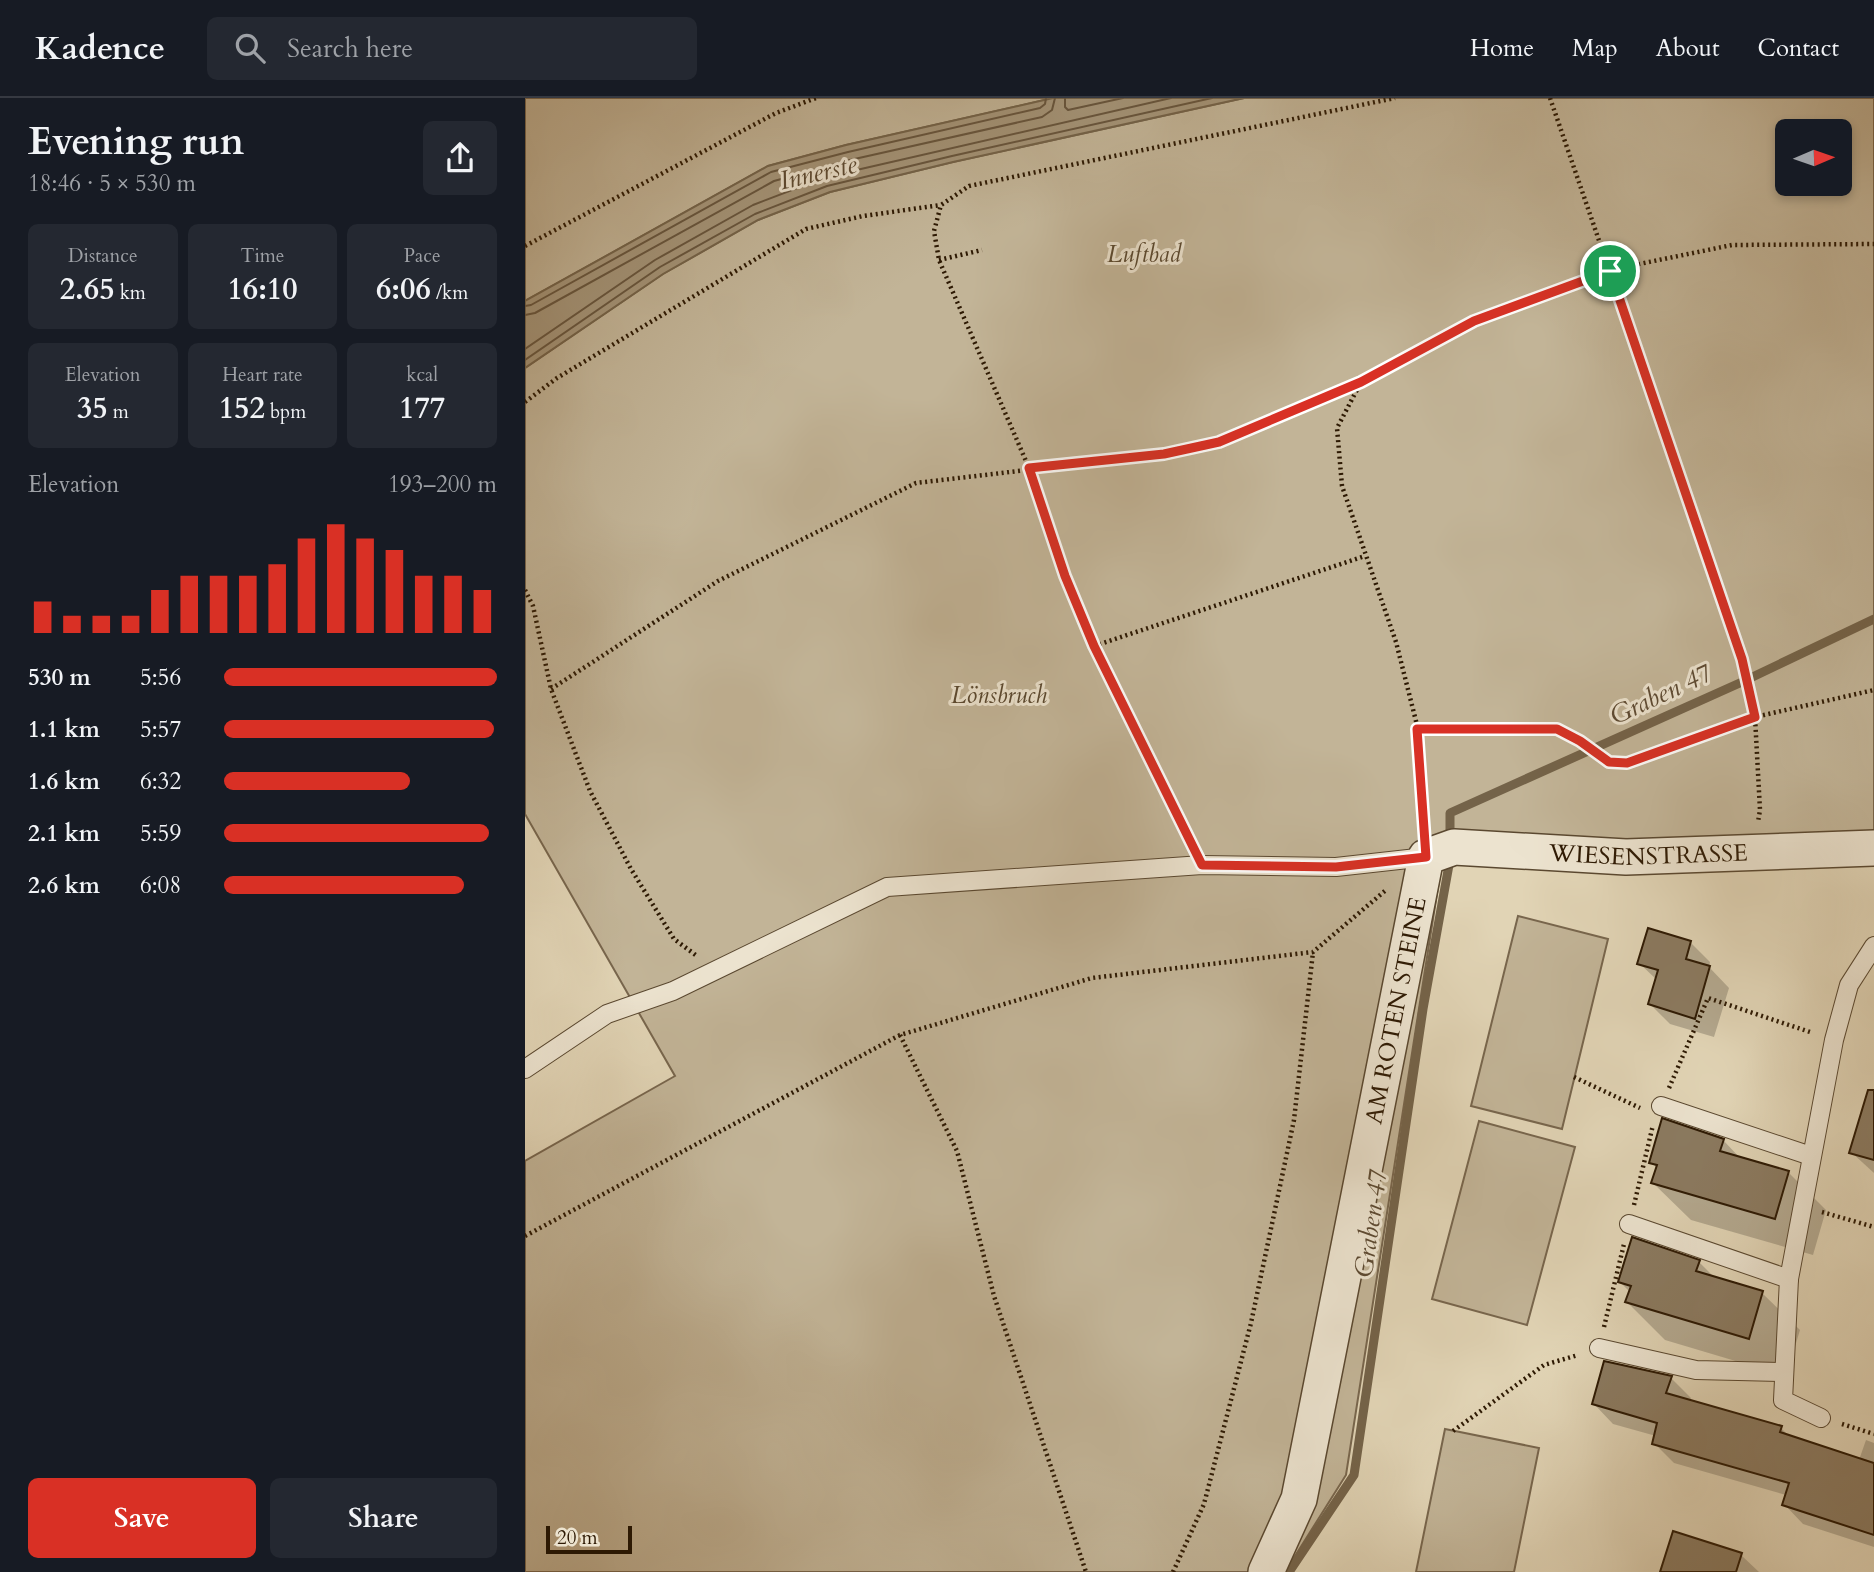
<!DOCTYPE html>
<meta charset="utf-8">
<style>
:root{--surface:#171b24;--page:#242831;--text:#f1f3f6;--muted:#9ea1a6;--line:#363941;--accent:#d93025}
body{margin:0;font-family:Cardo,serif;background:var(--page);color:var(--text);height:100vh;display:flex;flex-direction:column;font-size:26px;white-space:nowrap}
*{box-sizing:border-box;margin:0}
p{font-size:23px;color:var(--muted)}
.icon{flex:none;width:38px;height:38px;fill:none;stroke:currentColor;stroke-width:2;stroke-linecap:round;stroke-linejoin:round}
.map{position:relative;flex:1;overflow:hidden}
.panel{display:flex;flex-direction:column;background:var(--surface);width:525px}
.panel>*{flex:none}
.needle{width:46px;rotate:88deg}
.controls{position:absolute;left:1250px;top:21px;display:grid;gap:14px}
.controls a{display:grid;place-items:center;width:77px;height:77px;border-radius:10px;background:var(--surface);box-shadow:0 4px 10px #0003;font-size:35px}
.scale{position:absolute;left:21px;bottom:18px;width:86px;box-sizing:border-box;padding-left:7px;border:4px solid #2d1903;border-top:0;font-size:19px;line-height:24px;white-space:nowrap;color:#2d1903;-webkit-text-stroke:5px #ece3cf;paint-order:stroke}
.pin{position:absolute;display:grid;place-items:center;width:60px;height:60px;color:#fff;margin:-30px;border:4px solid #fff;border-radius:50%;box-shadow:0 2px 7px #0007}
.round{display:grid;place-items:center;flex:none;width:74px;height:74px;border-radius:10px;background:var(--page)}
.summary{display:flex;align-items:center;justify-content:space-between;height:119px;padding:0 28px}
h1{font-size:38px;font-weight:700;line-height:52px}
.metrics{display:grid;grid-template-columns:repeat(3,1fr);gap:10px;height:119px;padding:7px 28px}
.metrics div{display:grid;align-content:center;border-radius:10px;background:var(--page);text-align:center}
.metrics b{font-size:30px;font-weight:700}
.metrics small{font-size:19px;font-weight:400}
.metrics p{font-size:19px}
.chart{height:196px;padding:14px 28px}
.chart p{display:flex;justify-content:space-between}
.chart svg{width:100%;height:126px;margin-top:7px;stroke:var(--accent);stroke-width:6}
.primary-button{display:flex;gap:14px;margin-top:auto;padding:14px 28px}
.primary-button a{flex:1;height:80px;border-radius:10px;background:var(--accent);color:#fff;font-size:28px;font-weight:700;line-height:80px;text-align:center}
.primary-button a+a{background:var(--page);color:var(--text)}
ul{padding:0 28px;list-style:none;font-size:23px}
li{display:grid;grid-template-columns:112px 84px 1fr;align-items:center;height:52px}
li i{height:18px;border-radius:9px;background:var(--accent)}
header{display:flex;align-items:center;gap:42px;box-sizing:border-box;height:98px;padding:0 35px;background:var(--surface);border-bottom:2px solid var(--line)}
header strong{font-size:33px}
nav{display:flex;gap:38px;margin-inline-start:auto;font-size:24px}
.search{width:490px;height:63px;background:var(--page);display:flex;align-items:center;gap:18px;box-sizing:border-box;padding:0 24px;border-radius:10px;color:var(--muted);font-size:26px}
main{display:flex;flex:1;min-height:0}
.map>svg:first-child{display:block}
.green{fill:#c2b497;stroke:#78664d;stroke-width:2;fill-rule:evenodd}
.water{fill:#a49478;stroke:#746349;stroke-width:2}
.shadow{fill:#0003}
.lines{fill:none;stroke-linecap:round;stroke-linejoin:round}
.shore{stroke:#68563e;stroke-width:2}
.stream{stroke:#746349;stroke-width:9}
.building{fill:#8b7a60;stroke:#2d1903;stroke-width:2}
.lane-casing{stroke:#5a4830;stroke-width:20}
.street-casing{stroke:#5a4830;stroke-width:38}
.path{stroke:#2d1903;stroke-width:4.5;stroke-dasharray:2 3.5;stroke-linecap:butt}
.lane{stroke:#ece3cf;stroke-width:18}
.street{stroke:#ece3cf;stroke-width:35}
.route-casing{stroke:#fff;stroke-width:14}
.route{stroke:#d93025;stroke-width:9}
.labels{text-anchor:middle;stroke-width:6;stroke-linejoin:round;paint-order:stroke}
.park-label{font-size:24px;font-style:italic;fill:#5a482f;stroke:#ece3cf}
.street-label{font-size:24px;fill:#2d1903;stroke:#ece3cf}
.water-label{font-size:26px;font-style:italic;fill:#5d4a32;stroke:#ece3cf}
</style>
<header>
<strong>Kadence</strong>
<div class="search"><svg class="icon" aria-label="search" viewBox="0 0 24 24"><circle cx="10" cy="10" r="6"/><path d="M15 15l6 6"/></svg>Search here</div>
<nav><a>Home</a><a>Map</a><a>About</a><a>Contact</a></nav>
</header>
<main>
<section class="panel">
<div class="summary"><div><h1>Evening run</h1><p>18:46 · 5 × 530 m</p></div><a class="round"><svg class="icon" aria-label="share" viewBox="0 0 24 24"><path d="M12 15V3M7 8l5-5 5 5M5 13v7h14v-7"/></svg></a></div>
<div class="metrics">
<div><p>Distance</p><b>2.65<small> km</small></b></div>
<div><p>Time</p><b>16:10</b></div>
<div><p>Pace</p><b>6:06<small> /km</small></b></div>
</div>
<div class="metrics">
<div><p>Elevation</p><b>35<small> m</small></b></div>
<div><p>Heart rate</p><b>152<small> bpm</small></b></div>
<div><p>kcal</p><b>177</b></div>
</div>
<div class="chart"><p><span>Elevation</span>193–200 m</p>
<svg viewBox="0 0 160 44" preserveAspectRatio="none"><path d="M5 44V33M15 44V38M25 44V38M35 44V38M45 44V29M55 44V24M65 44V24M75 44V24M85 44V20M95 44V11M105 44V6M115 44V11M125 44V15M135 44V24M145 44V24M155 44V29"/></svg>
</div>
<ul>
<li><b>530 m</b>5:56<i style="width:100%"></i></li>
<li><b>1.1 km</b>5:57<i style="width:99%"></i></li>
<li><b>1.6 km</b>6:32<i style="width:68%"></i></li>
<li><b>2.1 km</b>5:59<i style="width:97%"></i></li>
<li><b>2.6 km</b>6:08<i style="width:88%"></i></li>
</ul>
<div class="primary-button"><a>Save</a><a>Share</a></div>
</section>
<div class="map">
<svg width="1349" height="1474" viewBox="0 0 1349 1474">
<rect width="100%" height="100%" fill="#e1d4b5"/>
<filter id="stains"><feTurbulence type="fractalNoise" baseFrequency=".00286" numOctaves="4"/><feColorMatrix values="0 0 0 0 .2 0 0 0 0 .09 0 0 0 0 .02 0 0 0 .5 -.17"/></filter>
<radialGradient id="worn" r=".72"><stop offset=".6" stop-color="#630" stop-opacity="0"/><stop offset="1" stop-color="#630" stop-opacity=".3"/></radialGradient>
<g class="green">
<path d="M0,0h528l-207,47 -78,21 -243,135z"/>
<path d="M719,0h630v735l-220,12 -208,-9 -100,639 -61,97h-760v-411l150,-85 -150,-262v-446l138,-94 95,-54 72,-28 123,-30zM1262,33h52v53h-52z"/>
<path d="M993,818l90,23 -46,190 -91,-23z"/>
<path d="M954,1023l96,26 -48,178 -95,-26z"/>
<path d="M920,1331l94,19 -25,124h-98z"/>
</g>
<path class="water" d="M528,0h191l-291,64 -123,30 -72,28 -95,54 -138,94v-67l243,-135 78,-21z"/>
<g class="shadow">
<path d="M1165,844l20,20 -1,5 20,21 -15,49 -44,-13 -20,-20 7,-24 -18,-17z"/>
<path d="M1349,1012v63l-23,-21z"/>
<path d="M1198,1042l18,19 47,13 38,38 -13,45 -122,-35 -38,-37 5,-14 -7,-7z"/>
<path d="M1174,1164l17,17 46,14 38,37 -14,46 -121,-36 -38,-38 3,-10 -10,-10z"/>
<path d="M1146,1280l20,20 -2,4 92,26 10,10 68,22 7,-20 8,3v104l-71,-23 -19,-20 2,-9 -112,-32 -20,-20 2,-7 -43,-12 -19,-20z"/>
<path d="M1216,1457l18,17h-97z"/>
</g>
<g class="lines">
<g class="shore">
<path d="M540,0v9l3,3 55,-12"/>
<path d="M0,208l6,-1 240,-133 77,-20 192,-44 5,-4 1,-6"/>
<path d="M0,217l10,-2 239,-132 76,-21 192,-43 10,-7 3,-12"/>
<path d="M0,251l130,-89 98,-55 73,-28 345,-79"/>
<path d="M0,262l135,-93 95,-53 72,-28 125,-30 260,-58"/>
</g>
<g class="stream">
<path d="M925,742v-27l292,-131 132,-63"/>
<path d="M764,1474l65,-97 69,-466 26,-144"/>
</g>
</g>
<g class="building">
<path d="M1123,830l43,13 -5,18 24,7 -15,53 -47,-15 10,-34 -21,-6z"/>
<path d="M1343,992h6v70l-25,-7z"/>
<path d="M1137,1020l62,21 -4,12 69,20 -14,48 -124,-36 6,-18 -8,-2z"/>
<path d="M1107,1139l68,23 -4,11 67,20 -14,48 -124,-37 6,-16 -13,-4z"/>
<path d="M1079,1263l68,15 -6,17 116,33 -2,6 94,31v72l-92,-30 7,-22 -137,-39 5,-21 -65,-19z"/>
<path d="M1148,1433l69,22 -6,19h-76z"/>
</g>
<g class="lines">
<g class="lane-casing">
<g id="lane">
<path d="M0,971l82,-55 66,-23 214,-104 315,-22 134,2 90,-10"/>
<path d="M1136,1008l150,50"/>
<path d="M1104,1126l160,55"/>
<path d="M1074,1250l97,22 88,2"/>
<path d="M1296,1320l-38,-18 6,-121 45,-239 15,-55 25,-39"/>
</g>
</g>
<g class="street-casing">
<g id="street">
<path id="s1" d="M741,1474l33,-73 127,-642 28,-10 172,10 248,-9"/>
</g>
</g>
<g class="path">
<path d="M1025,0l193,561 12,58 5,93 -2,12"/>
<path d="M0,148l251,-133 40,-15"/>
<path d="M414,162l43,-10"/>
<path d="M0,304l32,-24 249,-149 57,-13 78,-11"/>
<path d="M0,492l8,16 18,83 39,102 41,78 43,70 23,17"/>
<path d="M569,548l271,-90"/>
<path d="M26,591l167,-108 198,-98 248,-29 55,-12 142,-60"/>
<path d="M893,631h139l23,12 29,21 18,1 128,-46 119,-27"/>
<path d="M899,728l-6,-97 -22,-87 -54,-156 -5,-58 24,-46 113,-61 136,-51 122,-25 142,-1"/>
<path d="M666,745l-97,-197 -29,-70 -36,-108 -90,-208 -5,-29 7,-26 28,-19 426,-88"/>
<path d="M375,937l57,116 37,145 92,276"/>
<path d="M1049,979l66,31"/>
<path d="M1144,990l39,-90 105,35"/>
<path d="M1109,1107l19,-80"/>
<path d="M1297,1114l52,15"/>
<path d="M0,1138l375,-201 192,-57 221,-26 73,-62"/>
<path d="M1079,1229l20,-83"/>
<path d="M1317,1326l32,10"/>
<path d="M928,1333l91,-66 34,-10"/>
<path d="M648,1474l31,-68 47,-181 43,-203 19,-168"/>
</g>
<use href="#lane" class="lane"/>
<use href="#street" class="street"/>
</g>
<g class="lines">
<g class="route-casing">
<path id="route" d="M1085,173l132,388 13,58 -128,46 -18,-1 -29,-21 -23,-12h-140l9,128 -90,10 -134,-2 -108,-219 -29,-70 -36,-108 135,-14 55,-12 142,-60 113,-61z"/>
</g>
<use href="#route" class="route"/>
</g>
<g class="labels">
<g class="park-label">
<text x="619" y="164">Luftbad</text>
<text x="474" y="605">Lönsbruch</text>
</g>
<g class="street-label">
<text dy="8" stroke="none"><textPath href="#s1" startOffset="959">WIESENSTRASSE</textPath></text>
<text dy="8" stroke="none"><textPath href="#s1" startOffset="578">AM ROTEN STEINE</textPath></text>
</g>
<g class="water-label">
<text transform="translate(293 74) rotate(-13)" y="9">Innerste</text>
<text transform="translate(1135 596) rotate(-25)" y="9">Graben 47</text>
<text transform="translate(845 1126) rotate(-82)" y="9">Graben 47</text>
</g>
</g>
<rect width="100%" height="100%" filter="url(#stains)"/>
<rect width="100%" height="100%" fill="url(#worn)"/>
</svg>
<div class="controls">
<a><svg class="needle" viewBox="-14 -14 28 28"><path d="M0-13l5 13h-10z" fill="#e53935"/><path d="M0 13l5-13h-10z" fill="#9ea1a6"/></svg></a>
</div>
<div class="scale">20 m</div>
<div class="pin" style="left:1085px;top:173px;background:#1e9e55"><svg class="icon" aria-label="arrive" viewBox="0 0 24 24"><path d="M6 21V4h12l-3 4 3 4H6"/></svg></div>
</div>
</main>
